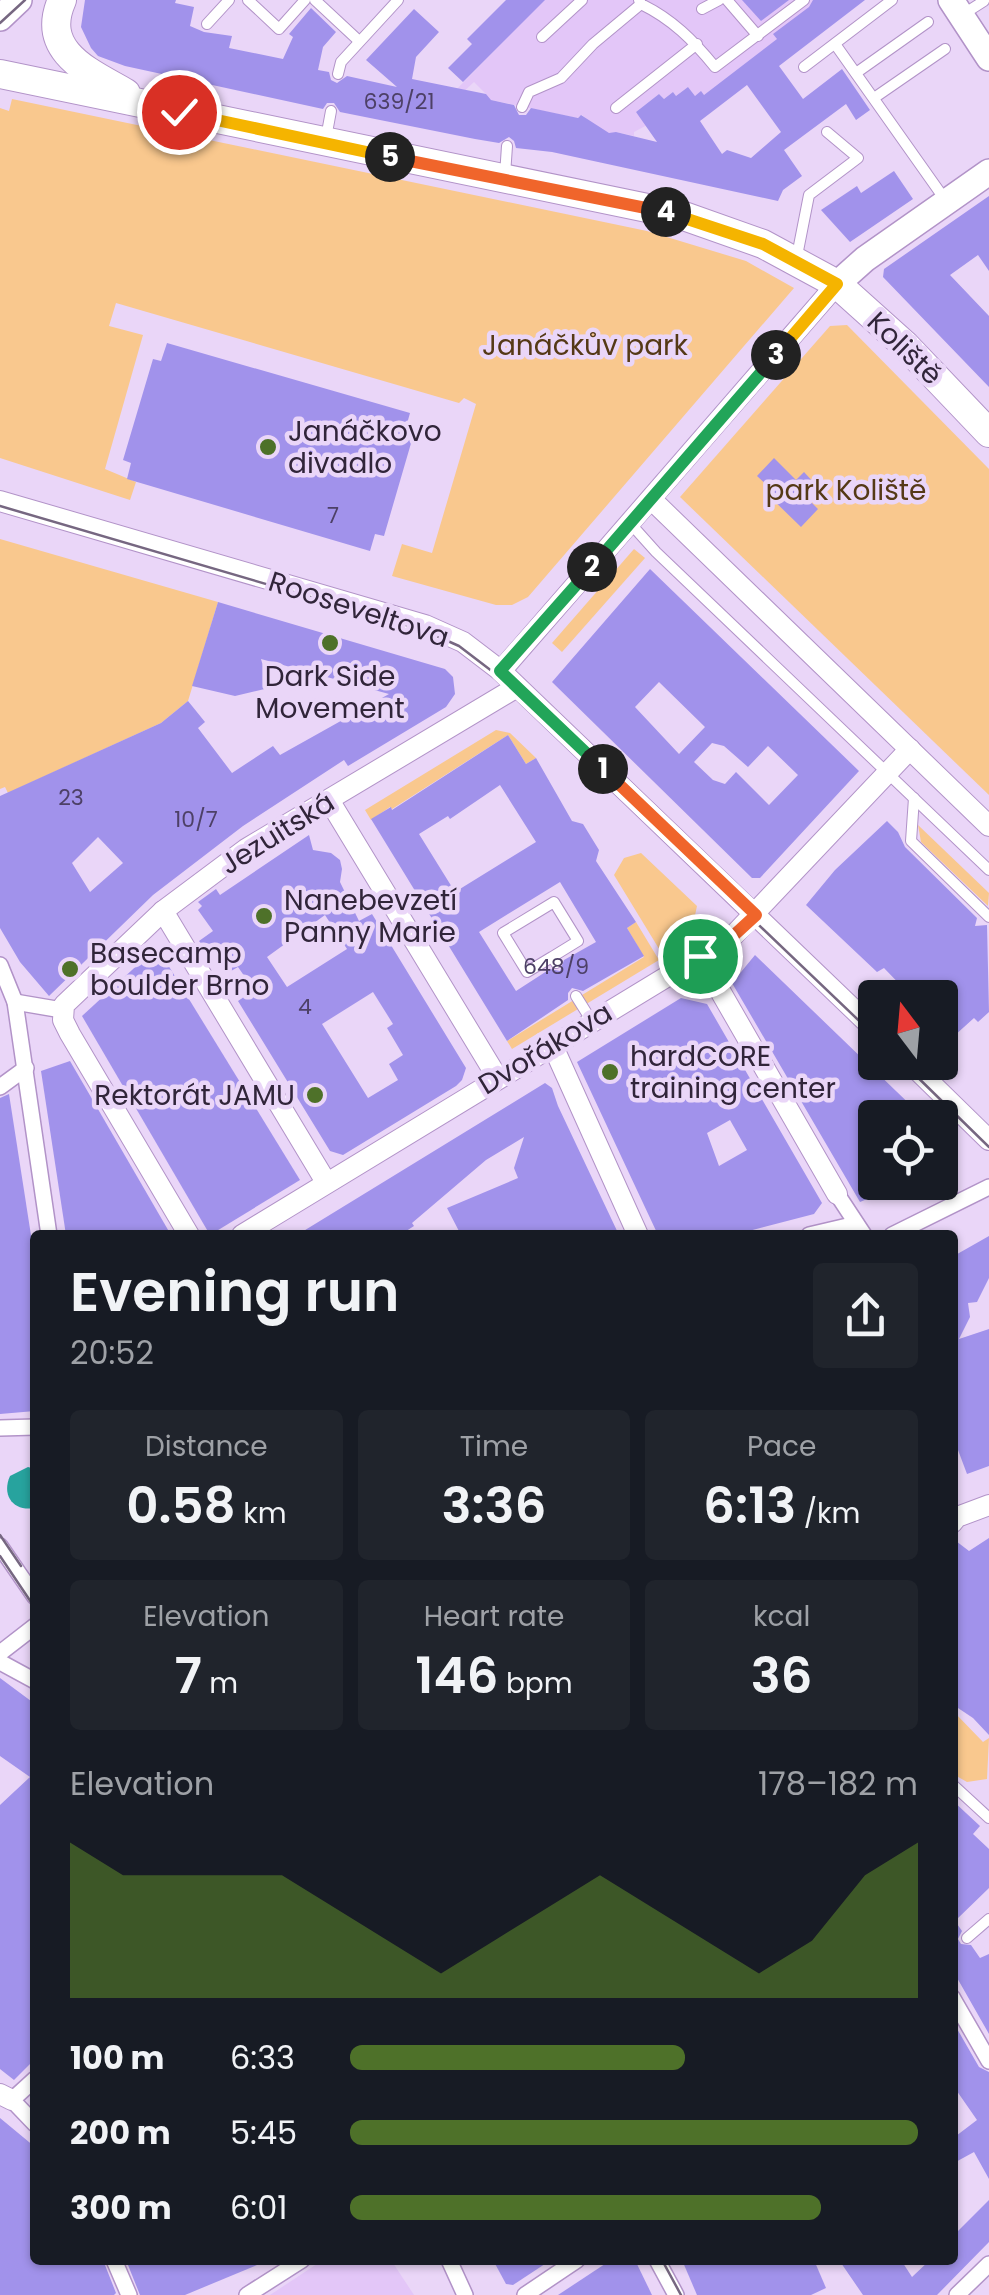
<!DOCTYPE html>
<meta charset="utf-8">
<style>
:root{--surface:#171b24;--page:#20242c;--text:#f1f3f6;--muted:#9ea1a6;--accent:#4e7129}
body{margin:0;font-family:Poppins,sans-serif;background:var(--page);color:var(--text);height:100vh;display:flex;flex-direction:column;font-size:38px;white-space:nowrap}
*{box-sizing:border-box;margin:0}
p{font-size:32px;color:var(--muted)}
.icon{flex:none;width:55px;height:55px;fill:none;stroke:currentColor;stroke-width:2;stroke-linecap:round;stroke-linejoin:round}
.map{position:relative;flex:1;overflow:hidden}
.drawer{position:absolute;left:30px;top:1230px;width:928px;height:1035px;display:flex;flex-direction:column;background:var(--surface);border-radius:10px;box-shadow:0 2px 8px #0004}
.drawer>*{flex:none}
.needle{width:65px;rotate:344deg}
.controls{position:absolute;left:858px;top:980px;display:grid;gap:20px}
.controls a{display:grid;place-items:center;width:100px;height:100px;border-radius:10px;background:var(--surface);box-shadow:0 2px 8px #0004;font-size:50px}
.pin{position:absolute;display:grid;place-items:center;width:85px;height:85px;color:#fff;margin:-42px;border:5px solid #fff;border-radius:50%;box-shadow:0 2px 10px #0007}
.km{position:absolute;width:50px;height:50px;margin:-25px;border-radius:50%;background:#222;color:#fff;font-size:28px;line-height:50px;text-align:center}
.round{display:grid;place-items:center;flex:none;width:105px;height:105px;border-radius:10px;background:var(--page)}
.summary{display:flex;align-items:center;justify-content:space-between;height:170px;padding:0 40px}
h1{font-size:55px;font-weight:600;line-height:75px}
.metrics{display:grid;grid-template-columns:repeat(3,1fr);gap:15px;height:170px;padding:10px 40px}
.metrics div{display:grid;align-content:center;border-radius:10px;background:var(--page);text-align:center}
.metrics b{font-size:50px;font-weight:600}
.metrics small{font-size:28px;font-weight:400}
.metrics p{font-size:28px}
.chart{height:280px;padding:20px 40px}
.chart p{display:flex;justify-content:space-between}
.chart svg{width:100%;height:180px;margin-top:10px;fill:var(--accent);opacity:.7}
ul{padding:0 40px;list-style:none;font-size:32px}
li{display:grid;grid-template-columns:160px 120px 1fr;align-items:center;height:75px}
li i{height:25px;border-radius:12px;background:var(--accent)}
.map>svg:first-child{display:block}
.built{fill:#e3c6f8}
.green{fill:#f9c88e}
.water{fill:#27a39e}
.building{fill:#a192eb;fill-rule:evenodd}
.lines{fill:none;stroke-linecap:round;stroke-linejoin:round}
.service-casing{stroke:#b293c8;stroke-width:12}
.pedestrian-casing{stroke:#b293c8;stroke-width:18}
.minor-casing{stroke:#b293c8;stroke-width:22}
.tertiary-casing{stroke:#b293c8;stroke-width:28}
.secondary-casing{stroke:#b293c8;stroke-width:30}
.service{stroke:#fff;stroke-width:10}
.pedestrian{stroke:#fff;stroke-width:15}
.minor{stroke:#fff;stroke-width:20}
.tertiary{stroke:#fff;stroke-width:25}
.secondary{stroke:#fff;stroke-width:28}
.tram{stroke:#766781;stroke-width:2.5}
.split-1-casing{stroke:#fff;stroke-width:20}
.split-2-casing{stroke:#fff;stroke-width:20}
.split-3-casing{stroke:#fff;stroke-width:20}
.split-4-casing{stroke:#fff;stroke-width:20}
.split-5-casing{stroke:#fff;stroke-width:20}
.split-6-casing{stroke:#fff;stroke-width:20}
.split-1{stroke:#f0652b;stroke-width:12}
.split-2{stroke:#22a559;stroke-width:12}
.split-3{stroke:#22a559;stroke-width:12}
.split-4{stroke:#f5b400;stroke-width:12}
.split-5{stroke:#f0652b;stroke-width:12}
.split-6{stroke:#f5b400;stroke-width:12}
.poi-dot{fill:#4e7129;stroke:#ead6f8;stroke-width:4}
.labels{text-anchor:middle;stroke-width:9;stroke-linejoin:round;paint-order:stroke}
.number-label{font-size:22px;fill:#4d4066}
.park-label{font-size:28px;fill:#553916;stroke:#ead6f8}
.street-label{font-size:28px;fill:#31253a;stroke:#ead6f8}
.poi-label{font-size:28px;fill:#31253a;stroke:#ead6f8;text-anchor:start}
</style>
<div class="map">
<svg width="989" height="2295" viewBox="0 0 989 2295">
<rect width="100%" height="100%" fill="#ead6f8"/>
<g class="built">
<path d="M544,0h285l-125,95 -3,-3 -6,4 -7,-9 -12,9 -3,-4 -9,7 -5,-5 -23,18 13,12 -15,8v4l-18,-4 -4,8 -30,-25 -5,3 -95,-20 4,-4 -12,-12 -16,15 -7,-2z"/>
<path d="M323,2260h68l23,35h-144z"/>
</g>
<g class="green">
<path d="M12,99l635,132 99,30 48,27 -266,309 -16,8h-16l-104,-29 10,-32 30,9 44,-149 -12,-6 -5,5 -343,-100 -7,23 34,9 -38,134 31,13 -6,18 -130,-42v-350l9,3z"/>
<path d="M847,325l142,144v326l-309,-298 150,-171z"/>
<path d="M0,539l218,63 -30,99 -27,22 -153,70 -3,-6 -5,2z"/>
<path d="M634,549l11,9 -83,94 -10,-9z"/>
<path d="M496,730l14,3 26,25 -10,6 -18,-29 -116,74 -2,-2 -19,13 -6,-10z"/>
<path d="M918,825l71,68 -1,13 -67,-64z"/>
<path d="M641,853l56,53 -3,14 5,12 -35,25 -50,-82 10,-17z"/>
<path d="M636,922l23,38 -147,89 -5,-8 137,-84 -17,-29z"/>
<path d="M953,1711l30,31 6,-4 -2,41 -20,3 -14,-8z"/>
</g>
<path class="water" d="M28,1467l7,2v39c-21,4 -34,-12 -25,-32z"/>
<g class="building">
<path d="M85,0h91l-1,3 19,4 -4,19 14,6 28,4 -3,12 54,11 10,-22 -4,-3 22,-26 25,24 -13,15 -5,23 11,2 2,8 6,3 10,-7 50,11 -31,-27 48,-51 25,23 -23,25 -4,22 74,15 5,6 23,5 5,10h7l5,-7 47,10 3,-3 28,18 7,-1 41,10 -21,-30 23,-18 5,5 9,-7 3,4 12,-9 7,9 6,-5 3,4 73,-56 -4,-5 36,-27 4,-7h52l-86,66 24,33 39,-30 28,41 -14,10 -10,-16 -62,46 18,26 -19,14 -5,11 -226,-49 -36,-4 -2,-7 -5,-4 -10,6 -24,-4 -135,-27 -6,-9h-7l-4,6 -198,-43 -27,-10 -7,-8 -10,-21zM747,85l34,47 -30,26 -24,-8 -5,4 -22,-33z"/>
<path d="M506,0h39l-82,82 -15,-14 24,-24 -5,-5z"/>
<path d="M742,0h47l-28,21z"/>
<path d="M894,171l19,28 -63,43 -29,-32 36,-24 4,7z"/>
<path d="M989,196v75l-11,-16 -28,20 39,41v71l-106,-110 1,-8z"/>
<path d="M167,343l243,70 -5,18 9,2 -30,103 -9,-2 -5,17 -243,-72 4,-16 -8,-3 30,-101 8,2z"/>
<path d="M774,458l22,22 8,-8 12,13 -11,11 13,13 -17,18 -36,-35 5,-4 -13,-12z"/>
<path d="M650,569l209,202 -99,107h-8l-200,-196zM659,682l46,45 -26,27 -44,-47zM712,743l12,3 24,21 20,-21 30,29 -29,30 -33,-33 -11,12 -12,-4 -19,-18z"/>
<path d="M218,602l227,67 8,8 2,17 -9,13 -98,59 -4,-6 -101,66 -90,69 -104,101 -29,-34 -20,-34v-132l161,-73 27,-22 17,21 -7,6 34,45 41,-27 7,9 109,-61 -128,-35 8,29 -34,8 -43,-10zM98,837l25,26 -33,29 -18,-29z"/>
<path d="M508,735l18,29 10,-6 36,63 11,3 16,26 -3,11 40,61 -9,6 17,28 -61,35 -11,-3 -4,5v7l-61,41 -136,-222 20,-12 1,3zM500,785l36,57 -81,50 -36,-58 29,-18 2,3zM560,882l36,60 -32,18 -4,11 -10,-2 -34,22 -37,-59z"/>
<path d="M887,821l11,11 7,15 72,71 -2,8 12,-1 2,87 -11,10 -4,-4 -20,18 -14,-9v-29h-27l-29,-30 -7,4 -71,-67 29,-35z"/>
<path d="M309,835l4,15 18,3 9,7 2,9 -2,13 19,39 13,-7 94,154 -4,12 -6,6 -113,69 -13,-4 -92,-150 16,-11 -16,-23 -7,4 -10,-13 -6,4 -16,-21 14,-10 -15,-21 4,-4 -4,-4 18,-13 4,6zM325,915l22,34 -60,38 -20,-30zM373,992l20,32 -6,4 16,27 -14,9 9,16 -30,18 -46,-74z"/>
<path d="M157,947l143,233 -90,55 -128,-219z"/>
<path d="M755,955l169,163h-49v64l31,1 -46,19 -128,-219z"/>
<path d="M681,998l26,6 115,199 -8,11 -73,19 -1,-3 -20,5h-62l-81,-173zM730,1120l17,30 -28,16 -12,-33z"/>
<path d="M70,1061l25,43 76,131h-105l-25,-164z"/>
<path d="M545,1083l7,5 6,18 61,129h-158l-14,-27 71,-30 -4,-10 10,-31 -38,23 -74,63 2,3 -14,9h-103z"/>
<path d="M9,1094l26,167v150l-35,3v-316z"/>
<path d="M940,1133l18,21 -4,8 -14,6z"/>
<path d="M989,1236v42l-12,24 -9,1 2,14 -11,22 30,-10v137l-22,8 -15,-40v-177z"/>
<path d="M952,1538l17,13 20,-13v197l-16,-17 -21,-14z"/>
<path d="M0,1678l35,26v355l-21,21 -14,-11v-264l30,-28 -30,-21z"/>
<path d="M952,1800l28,26 -7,8 16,15v39l-34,33 7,10 -4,8 3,5 10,1 9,13 9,-4v80l-37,-65z"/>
<path d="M952,2020l27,47 10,5v107l-15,-27 -22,12v-25l25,-19 -25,-36z"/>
<path d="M0,2118l35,29v113h68l13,33 -2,2h-114z"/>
<path d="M989,2200v42l-52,53h-74l-24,-35h62l11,17 18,-17h22v-23z"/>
<path d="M126,2260h143l-84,35h-45z"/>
<path d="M493,2260h58l-38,25 -7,-1z"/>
<path d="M611,2260h24l17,35h-94z"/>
<path d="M682,2260h132l12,28 -15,7h-114z"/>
</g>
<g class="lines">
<g class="service-casing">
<g id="service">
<path d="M248,0l31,29 26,-29"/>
<path d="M315,0l44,41"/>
<path d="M639,0l2,4c31,15 52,36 74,63l89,-67"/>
<path d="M727,0l31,36"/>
<path d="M702,9l17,-9"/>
<path d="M962,15l22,-14"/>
<path d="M207,24l22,-24"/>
<path d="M542,37l40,-37"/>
<path d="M835,44l111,157"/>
<path d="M804,67l88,-67"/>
<path d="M856,73l72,-51"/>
<path d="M338,74l3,-12 57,-62"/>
<path d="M874,98l71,-49"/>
<path d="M522,107l7,-15 32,-14 32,-34 48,-40"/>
<path d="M616,108l81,-64"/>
<path d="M326,138l5,-27"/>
<path d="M505,175l2,-29"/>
<path d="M796,261l13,-66 49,-37 -31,-26"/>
<path d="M630,523l26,29 333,318"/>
<path d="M914,798l-3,43 78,76"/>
<path d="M552,957l-25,15 -24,-39 51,-31 24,39 -26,16 4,6"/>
<path d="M576,996l15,24"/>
<path d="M952,1784l37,34"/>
<path d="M967,1938l22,-19"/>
</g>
</g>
<g class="pedestrian-casing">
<g id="pedestrian">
<path d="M0,965l15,37 34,233"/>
<path d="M15,1002l47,8"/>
<path d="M0,1087l26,-19"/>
<path d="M837,1194l27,41"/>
<path d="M809,1235l47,-11"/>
<path d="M892,1235l97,-48"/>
<path d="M0,1428l35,-1"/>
<path d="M0,1546l35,51"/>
<path d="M0,1653l35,-27"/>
<path d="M0,1662l35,19"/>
<path d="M952,1997l37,64"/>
<path d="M35,2079l-23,21 23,24"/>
<path d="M114,2260l15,35"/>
<path d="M449,2260l16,35"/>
<path d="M657,2260l19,35"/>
<path d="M247,2295l55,-35"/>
<path d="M525,2295l52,-35"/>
<path d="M957,2295l32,-31"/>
</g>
</g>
<g class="minor-casing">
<g id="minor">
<path d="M651,499l338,327"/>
<path d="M0,501l425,124 38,17 38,29 374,359"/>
<path d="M501,671l336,-387"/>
<path d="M329,800l168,277"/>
<path d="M163,911l163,271"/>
<path d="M700,956l137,238"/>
<path d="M552,1044l86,191"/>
<path d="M909,1062l80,78"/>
<path d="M189,1235l-119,-201 -7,-14 1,-15 99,-94 83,-62 271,-162"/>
<path d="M242,1235l490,-298 178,-188"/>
<path d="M952,1523l5,-6 32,-12"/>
<path d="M0,2094l12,6"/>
</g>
</g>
<g class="tertiary-casing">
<g id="tertiary">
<path d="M951,0l38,58"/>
<path d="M0,18l19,-18"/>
<path d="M837,284l28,-25 124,-87"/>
</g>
</g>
<g class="secondary-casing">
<g id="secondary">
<path d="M62,0c-23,52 28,72 64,93"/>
<path d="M0,74l681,141 82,29 74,40 69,62 83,87"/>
</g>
</g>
<use href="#service" class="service"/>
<use href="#pedestrian" class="pedestrian"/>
<use href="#minor" class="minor"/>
<use href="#tertiary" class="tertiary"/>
<use href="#secondary" class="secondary"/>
<g class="tram">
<path d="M0,23l25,-23"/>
<path d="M0,506l423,124 36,16 38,29 378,361"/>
<path d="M902,1062l87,85"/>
<path d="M0,1535l21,31"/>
<path d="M0,1556l35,52"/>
<path d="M662,2260l19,35"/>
</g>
</g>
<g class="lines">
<g class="split-1-casing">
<path id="split-1" d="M603,769l153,146 -24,22 -32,19"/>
</g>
<g class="split-2-casing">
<path id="split-2" d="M592,567l-92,104 103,98"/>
</g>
<g class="split-3-casing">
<path id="split-3" d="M592,567l184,-212"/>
</g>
<g class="split-4-casing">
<path id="split-4" d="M666,212l97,32 74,40 -61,71"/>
</g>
<g class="split-5-casing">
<path id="split-5" d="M390,157l276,55"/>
</g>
<g class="split-6-casing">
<path id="split-6" d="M179,112l211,45"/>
</g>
<use href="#split-1" class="split-1"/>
<use href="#split-2" class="split-2"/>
<use href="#split-3" class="split-3"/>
<use href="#split-4" class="split-4"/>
<use href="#split-5" class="split-5"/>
<use href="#split-6" class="split-6"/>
</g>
<g class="poi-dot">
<circle cx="268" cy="447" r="10"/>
<circle cx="330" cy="643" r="10"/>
<circle cx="264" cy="916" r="10"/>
<circle cx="70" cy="969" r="10"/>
<circle cx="610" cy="1072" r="10"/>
<circle cx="315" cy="1095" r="10"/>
</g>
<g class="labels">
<g class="number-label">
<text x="399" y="109">639/21</text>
<text x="333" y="523">7</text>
<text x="71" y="805">23</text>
<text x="196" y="827">10/7</text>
<text x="556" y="974">648/9</text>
<text x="305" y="1014">4</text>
</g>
<g class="park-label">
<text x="585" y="355">Janáčkův park</text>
<text x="846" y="500">park Koliště</text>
</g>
<g class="street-label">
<text transform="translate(905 348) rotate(44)" y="10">Koliště</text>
<text transform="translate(359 609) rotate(18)" y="10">Rooseveltova</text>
<text transform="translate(277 833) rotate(-32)" y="10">Jezuitská</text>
<text transform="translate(545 1048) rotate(-31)" y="10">Dvořákova</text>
</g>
<g class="poi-label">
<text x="288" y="441">Janáčkovo<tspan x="288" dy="32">divadlo</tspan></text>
<text x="330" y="686" text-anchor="middle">Dark Side<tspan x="330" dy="32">Movement</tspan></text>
<text x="284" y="910">Nanebevzetí<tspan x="284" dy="32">Panny Marie</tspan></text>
<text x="90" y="963">Basecamp<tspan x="90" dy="32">boulder Brno</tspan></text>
<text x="630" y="1066">hardCORE<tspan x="630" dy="32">training center</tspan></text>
<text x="295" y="1105" text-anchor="end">Rektorát JAMU</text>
</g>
</g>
</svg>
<div class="controls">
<a><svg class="needle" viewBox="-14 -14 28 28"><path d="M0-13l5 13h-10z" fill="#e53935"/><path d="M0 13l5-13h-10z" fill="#9ea1a6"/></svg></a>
<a><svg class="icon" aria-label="locate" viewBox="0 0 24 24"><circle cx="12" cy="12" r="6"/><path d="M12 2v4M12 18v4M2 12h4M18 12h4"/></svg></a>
</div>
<div class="pin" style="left:700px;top:956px;background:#1e9e55"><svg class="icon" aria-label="arrive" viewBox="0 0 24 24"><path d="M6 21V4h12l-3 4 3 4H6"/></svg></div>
<div class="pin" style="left:179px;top:112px;background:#d93025"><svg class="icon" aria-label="check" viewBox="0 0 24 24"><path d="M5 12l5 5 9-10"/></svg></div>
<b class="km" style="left:603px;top:769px">1</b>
<b class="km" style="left:592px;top:567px">2</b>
<b class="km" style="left:776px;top:355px">3</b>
<b class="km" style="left:666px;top:212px">4</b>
<b class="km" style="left:390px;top:157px">5</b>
<section class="drawer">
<div class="summary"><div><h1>Evening run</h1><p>20:52</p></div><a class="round"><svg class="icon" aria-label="share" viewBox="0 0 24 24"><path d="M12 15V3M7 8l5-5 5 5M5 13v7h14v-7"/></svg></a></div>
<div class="metrics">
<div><p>Distance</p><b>0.58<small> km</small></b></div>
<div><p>Time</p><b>3:36</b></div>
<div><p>Pace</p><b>6:13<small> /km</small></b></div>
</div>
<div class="metrics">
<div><p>Elevation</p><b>7<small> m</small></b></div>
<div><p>Heart rate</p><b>146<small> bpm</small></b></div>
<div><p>kcal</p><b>36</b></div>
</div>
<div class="chart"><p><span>Elevation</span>178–182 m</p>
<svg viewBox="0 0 160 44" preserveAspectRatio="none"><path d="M0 44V6L10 14L20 14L30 14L40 14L50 22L60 30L70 38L80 30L90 22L100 14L110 22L120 30L130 38L140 30L150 14L160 6V44z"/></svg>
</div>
<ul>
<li><b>100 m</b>6:33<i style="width:59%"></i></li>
<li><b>200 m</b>5:45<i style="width:100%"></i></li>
<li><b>300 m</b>6:01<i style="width:83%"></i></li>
</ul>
</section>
</div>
